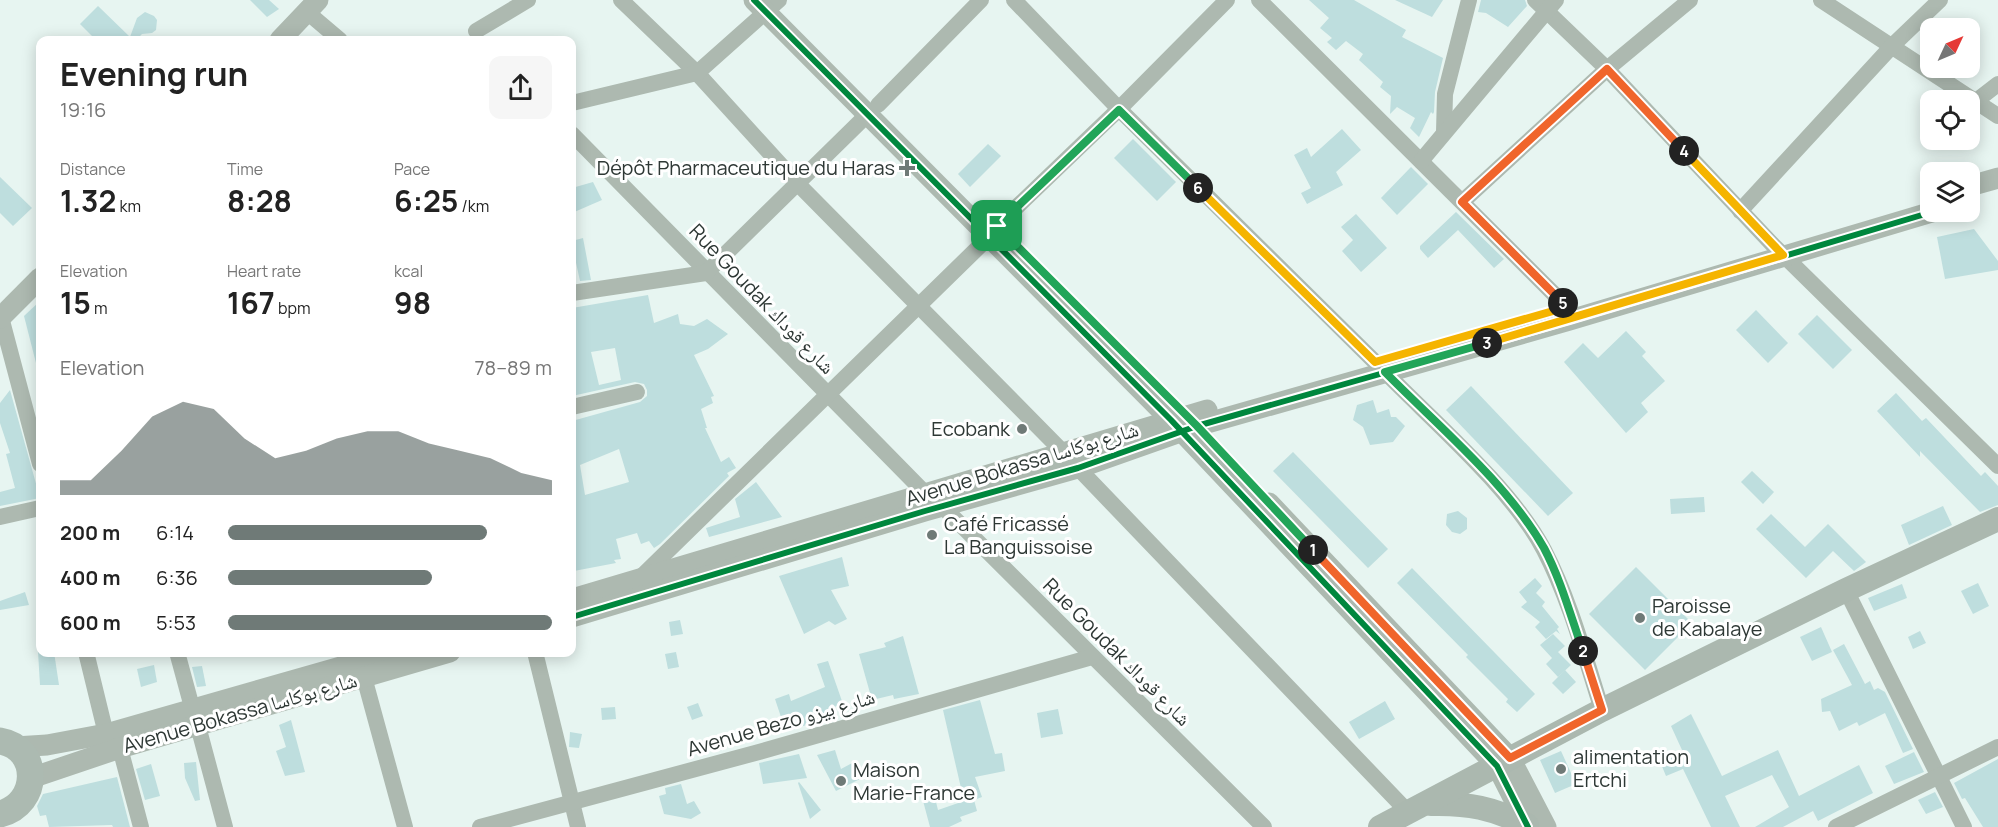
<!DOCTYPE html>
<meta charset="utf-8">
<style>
:root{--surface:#fff;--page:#f6f6f6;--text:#222;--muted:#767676;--accent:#6f7a77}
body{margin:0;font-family:Manrope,"Noto Naskh Arabic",sans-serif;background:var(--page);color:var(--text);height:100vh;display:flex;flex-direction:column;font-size:22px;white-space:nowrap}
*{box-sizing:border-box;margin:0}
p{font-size:20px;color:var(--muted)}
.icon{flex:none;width:33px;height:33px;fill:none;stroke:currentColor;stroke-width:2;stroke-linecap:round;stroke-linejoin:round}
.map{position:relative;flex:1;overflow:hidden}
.panel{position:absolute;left:36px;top:36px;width:540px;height:621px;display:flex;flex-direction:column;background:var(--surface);border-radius:12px;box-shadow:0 3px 15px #0003}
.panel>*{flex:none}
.needle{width:39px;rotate:46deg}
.fabs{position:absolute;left:1920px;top:18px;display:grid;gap:12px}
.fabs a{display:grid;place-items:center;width:60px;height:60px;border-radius:12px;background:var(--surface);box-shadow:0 3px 15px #0003;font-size:30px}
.pin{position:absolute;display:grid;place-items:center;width:51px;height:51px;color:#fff;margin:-26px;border-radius:12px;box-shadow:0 3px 9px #0006}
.km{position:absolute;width:30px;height:30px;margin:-15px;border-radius:50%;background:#222;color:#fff;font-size:16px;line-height:30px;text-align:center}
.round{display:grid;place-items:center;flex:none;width:63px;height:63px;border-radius:12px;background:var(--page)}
.overview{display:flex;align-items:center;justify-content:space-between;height:102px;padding:0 24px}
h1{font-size:33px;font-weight:700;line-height:45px}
.stats{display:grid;grid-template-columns:repeat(3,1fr);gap:9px;height:102px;padding:6px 24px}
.stats div{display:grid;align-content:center}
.stats b{font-size:30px;font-weight:700}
.stats small{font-size:16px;font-weight:400}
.stats p{font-size:16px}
.chart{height:168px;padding:12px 24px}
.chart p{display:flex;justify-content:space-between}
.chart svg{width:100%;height:108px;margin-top:6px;fill:var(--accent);opacity:.7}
ul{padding:0 24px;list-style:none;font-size:20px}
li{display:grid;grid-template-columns:96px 72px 1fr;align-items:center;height:45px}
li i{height:15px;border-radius:8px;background:var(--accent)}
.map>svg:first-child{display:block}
.building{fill:#bedede;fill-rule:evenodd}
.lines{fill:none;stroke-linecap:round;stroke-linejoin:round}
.minor{stroke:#adb9b0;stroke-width:16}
.tertiary{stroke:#adb9b0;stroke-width:21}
.secondary{stroke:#abb8af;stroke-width:24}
.primary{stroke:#acbab1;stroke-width:27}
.cycleway-casing{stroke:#fff;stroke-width:10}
.cycleway{stroke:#00873e;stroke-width:6}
.split-1-casing{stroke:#fff;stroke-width:12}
.split-2-casing{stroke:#fff;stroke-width:12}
.split-3-casing{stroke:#fff;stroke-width:12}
.split-4-casing{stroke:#fff;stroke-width:12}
.split-5-casing{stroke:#fff;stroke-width:12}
.split-6-casing{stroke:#fff;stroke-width:12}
.split-7-casing{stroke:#fff;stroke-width:12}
.split-1{stroke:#22a559;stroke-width:8}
.split-2{stroke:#f0652b;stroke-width:8}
.split-3{stroke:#22a559;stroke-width:8}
.split-4{stroke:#f5b400;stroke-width:8}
.split-5{stroke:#f0652b;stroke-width:8}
.split-6{stroke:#f5b400;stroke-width:8}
.split-7{stroke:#22a559;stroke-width:8}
.poi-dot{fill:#6f7a77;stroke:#fff;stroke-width:2}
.labels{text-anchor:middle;stroke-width:6;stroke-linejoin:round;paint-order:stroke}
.poi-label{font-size:20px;fill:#2e3835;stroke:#fff;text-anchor:start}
.street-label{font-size:20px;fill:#2e3835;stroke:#fff}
</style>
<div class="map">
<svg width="1998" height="827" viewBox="0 0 1998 827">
<rect width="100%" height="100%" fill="#e7f5f1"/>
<g class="building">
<path d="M250,0h19l10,9 -12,8z"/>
<path d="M1309,0h45l52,30 -4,7 41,21 -8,34 -1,20 -1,2 -2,-2 -12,25 -9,-9 5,-10 -18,-11 -7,7 1,-18 -11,-9 3,-5 -24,-22 4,-6 -17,-13 -10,9 -9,-8 5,-4 -12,-10 9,-10z"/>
<path d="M1395,0h48l-11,17z"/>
<path d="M1481,0h44l2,6 -19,21 -22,-14 -8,-1z"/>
<path d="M98,6l32,31 7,-19 8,-6 9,4 3,4 -1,10 -4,3 -10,1 -6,6h-40l-16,-16z"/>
<path d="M1342,129l19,21 -25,22 7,13 -36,19 -6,-11 10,-5 -17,-33 13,-7 4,9z"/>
<path d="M1133,139l43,43 -19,19 -43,-43z"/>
<path d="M988,144l13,12 -31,31 -12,-13z"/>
<path d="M1411,167l17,17 -31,31 -16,-17z"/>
<path d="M0,177l32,31 -19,18 -13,-13z"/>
<path d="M593,182l9,18 -30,13v-25z"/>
<path d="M1456,212l48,47 -10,9 -36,-38 -30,28 -8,-9v-3z"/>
<path d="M1356,214l31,34 -26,24 -19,-21 11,-11 -12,-13z"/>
<path d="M1974,229l24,32v9l-53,9 -8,-42z"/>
<path d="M583,238l8,42 -11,1 -5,-23h-3v-17z"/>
<path d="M648,295l6,28 24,-9 2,10 14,2 13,-7 21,15 -20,15 -14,6 20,41 -3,1 2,6 -12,6 6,19h-2l16,34 8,-5 7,11 -9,5 2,3 -69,68 -6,4 -5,-7 -8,3 -4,-11 -21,6 5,20 -7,1 2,3 -42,8 -2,-150 68,-19 7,-6v-6l-3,-6 -9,-2 -63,14v-88zM615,348l6,32 -22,5 -8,-33zM619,449l10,33 -44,13 -5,-30z"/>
<path d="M40,301v61l-4,1 -12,-47z"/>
<path d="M1756,310l32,33 -20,20 -32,-33z"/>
<path d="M1817,315l35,35 -19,19 -35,-35z"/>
<path d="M1626,331l20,21 -4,4 23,25 -24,22 7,9 -22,21 -62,-71 19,-19 15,15z"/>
<path d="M1471,386l102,107 -25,23 -102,-106z"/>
<path d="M10,390l30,108 -40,8v-14l15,-4 -9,-34 4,-1 -10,-30v-20z"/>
<path d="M1896,393l26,28 4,-3 55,58 4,-4 13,14v19l-18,7 -60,-61v6l-43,-46z"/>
<path d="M1373,400l4,13 12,-4 2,8h5l9,9 -12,16 -23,3 -7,-18 -10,-7 4,-15z"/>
<path d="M1293,452l95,97 -20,19 -95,-97z"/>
<path d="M1752,471l22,21 -11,12 -22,-22z"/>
<path d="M756,482l26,35 -73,20 -3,-9 34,-11 -5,-18z"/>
<path d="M1704,497l1,15 -34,2 -1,-15z"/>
<path d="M1943,506l9,19 -43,20 -8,-20z"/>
<path d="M1458,511l9,7v11l-7,5 -8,-2 -6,-7 1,-11z"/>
<path d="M1771,514l34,33 23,-23 38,38 -12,9 -21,-20 -27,27 -50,-49z"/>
<path d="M842,557l7,29 -18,4 16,29 -12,6 -6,-4 -25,13 -25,-58z"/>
<path d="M1636,567l56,56 -47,47 -56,-56z"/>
<path d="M1412,568l123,126 -18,18 -11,-10 2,-3 -42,-42 2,-2 -71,-72z"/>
<path d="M1535,578l7,8 -6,7 9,9 -3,4 17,21 -2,2 3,5 -4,-3 -10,8 -11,-12 5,-5 -19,-15 6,-5 -8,-10z"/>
<path d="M1978,583l11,23 -16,8 -12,-23z"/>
<path d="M1902,584l5,14 -33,13 -6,-13z"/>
<path d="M25,592l4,13 -29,5v-9z"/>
<path d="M680,620l3,14 -12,2 -2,-14z"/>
<path d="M1821,627l11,25 -20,9 -12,-24z"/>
<path d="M1920,631l6,12 -13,6 -5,-12z"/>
<path d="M1553,634l12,12 -7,6 13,13 -13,12 -12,-13 6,-6 -12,-13z"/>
<path d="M903,636l16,58 -25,5 -1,-4 -21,5 -13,-46 27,-7 -2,-4z"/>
<path d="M1844,644l21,40 5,-3 4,9 4,-2 7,4 28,57 -10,4 -18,-40 -26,13 -2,-4 -18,9 -9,-20 -8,1 -1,-13 31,-14 -19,-35z"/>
<path d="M38,652h16l5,33h-19z"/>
<path d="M676,652l3,15 -11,2 -3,-15z"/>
<path d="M828,661l15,43 -12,4 3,10 -31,8 -2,-11 -19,5 -7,-21 14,-5 2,7 34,-14 -8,-23z"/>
<path d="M154,665l3,17 -16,5 -4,-18z"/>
<path d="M202,666l4,20 -9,1 -5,-20z"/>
<path d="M1565,670l11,12 -13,12 -11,-11z"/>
<path d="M980,700l15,54 7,-1 3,18 -30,6 7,20 -8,3 3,11 -17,6 2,4 -13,6h-19l-8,-30 12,-3 4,16 26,-9 -21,-91z"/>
<path d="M1385,701l10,18 -36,20 -10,-17z"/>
<path d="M698,703l5,13 -11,4 -5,-13z"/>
<path d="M615,707l1,12 -14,1 -1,-12z"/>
<path d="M1058,709l5,25 -22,4 -4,-25z"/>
<path d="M1691,714l31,62 56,-26 21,46 60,-31 14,28 -55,28 -5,-10 -30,16h-28l34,-20 -17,-32 -47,21 15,31h-29l-28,-58 -17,7 -5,-12 5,-2 -2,-6 18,-6 -11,-24z"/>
<path d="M291,720l14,52 -20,4 -9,-25 10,-4 -7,-22z"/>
<path d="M570,732l12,2 -3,14 -10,-1z"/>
<path d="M835,750l6,19 13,-7 8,16 -26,13 -19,-36z"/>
<path d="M1561,751l15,33 -21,9 -15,-33z"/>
<path d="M1914,752l10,20 -30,12 -9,-18z"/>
<path d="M799,754l8,24 -44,6 -4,-21z"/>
<path d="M1998,759v68h-15l-18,-29 -3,1 -8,-16z"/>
<path d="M196,762l4,38 -5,1 -10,-23 -1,-15z"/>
<path d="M151,764l9,32 -15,4 -9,-31z"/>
<path d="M117,777l13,50h-17l-1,-2 -63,2 -3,-12 -6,1 -3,-10 6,-12z"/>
<path d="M799,782l22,28 -11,9 -12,-36z"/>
<path d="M681,784l6,20 7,-3 7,12 -10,6 -27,-5 -5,-18 7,-2 -1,-6z"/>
<path d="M1935,792l8,15 -17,7 -8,-14z"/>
</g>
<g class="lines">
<g class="minor">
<path d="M621,0l76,73 101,111 265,268"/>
<path d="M1014,0l105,109 256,253"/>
<path d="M1259,0l308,307"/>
<path d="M1535,0l72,69 165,175 226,222"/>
<path d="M1821,0l177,116"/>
<path d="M307,12l33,28"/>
<path d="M476,31l52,-31"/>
<path d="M1976,101l22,-17"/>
<path d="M572,103l125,-30 82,-73"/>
<path d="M878,105l103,-105"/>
<path d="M1444,132l1,-38 24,-94"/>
<path d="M572,134l352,358"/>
<path d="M1421,161l135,-161"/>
<path d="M1462,202l145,-133 83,-69"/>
<path d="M1740,211l153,-166 47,-45"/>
<path d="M997,226l122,-117 108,-109"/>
<path d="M572,293l134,-20 162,-159"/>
<path d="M1,317l39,147"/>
<path d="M1385,372c50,51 127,117 159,178 26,50 41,107 58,160"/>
<path d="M572,407l65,-15"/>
<path d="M1078,468l331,345"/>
<path d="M942,506l322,321"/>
<path d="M0,517l40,-9"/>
<path d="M640,578l350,-342"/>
<path d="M1846,590l118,237"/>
<path d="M86,652l20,82"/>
<path d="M177,652l16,59"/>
<path d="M535,652l43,175"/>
<path d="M364,677l41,150"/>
<path d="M198,726l27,101"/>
<path d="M120,748l21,79"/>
<path d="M480,827l279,-75 333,-95"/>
<path d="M1836,827l162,-80"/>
</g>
<g class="tertiary">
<path d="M754,0l417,420 326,346 31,61"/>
<path d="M280,40l38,-40"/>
<path d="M1970,186l28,-8"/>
<path d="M0,318l40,-40"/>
<path d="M1269,503l241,255 36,69"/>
<path d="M572,599l635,-189"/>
<path d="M572,617l353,-106 153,-43 119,-42 373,-106 362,-108"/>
<path d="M15,747l32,-2 59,-11 287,-82"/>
<path d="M31,778l89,-30 330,-96"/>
</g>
<g class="secondary">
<path d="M1431,804c38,-1 61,4 96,21"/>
<path d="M1380,827l222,-117 244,-120 152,-71"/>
</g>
<path class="primary" d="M0,741c41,7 40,63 0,73"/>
<g class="cycleway-casing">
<g id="cycleway">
<path d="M754,0l417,420 326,346 31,61"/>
<path d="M572,617l353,-106 153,-43 119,-42 373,-106 362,-108"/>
</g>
</g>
<use href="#cycleway" class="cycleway"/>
</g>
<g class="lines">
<g class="split-1-casing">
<path id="split-1" d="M997,226l200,200 116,124"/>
</g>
<g class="split-2-casing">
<path id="split-2" d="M1313,550l197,208 92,-48 -19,-59"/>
</g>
<g class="split-3-casing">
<path id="split-3" d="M1487,343l-102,29c53,54 122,111 159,176 17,32 27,69 39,103"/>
</g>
<g class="split-4-casing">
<path id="split-4" d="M1487,343l296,-88 -99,-104"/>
</g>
<g class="split-5-casing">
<path id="split-5" d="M1563,303l-101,-101 145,-133 77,82"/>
</g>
<g class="split-6-casing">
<path id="split-6" d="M1198,188l177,174 192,-55 -4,-4"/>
</g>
<g class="split-7-casing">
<path id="split-7" d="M997,226l122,-116 79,78"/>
</g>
<use href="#split-1" class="split-1"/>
<use href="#split-2" class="split-2"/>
<use href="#split-3" class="split-3"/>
<use href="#split-4" class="split-4"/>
<use href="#split-5" class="split-5"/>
<use href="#split-6" class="split-6"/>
<use href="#split-7" class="split-7"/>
</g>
<g class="poi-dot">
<path d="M904 159h6v6h6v6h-6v6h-6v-6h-6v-6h6z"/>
<circle cx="1022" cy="429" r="6"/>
<circle cx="932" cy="535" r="6"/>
<circle cx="1640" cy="618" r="6"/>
<circle cx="1561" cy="769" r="6"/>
<circle cx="841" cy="781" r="6"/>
</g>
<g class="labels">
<g class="poi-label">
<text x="895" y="175" text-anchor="end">Dépôt Pharmaceutique du Haras</text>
<text x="1010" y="436" text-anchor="end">Ecobank</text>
<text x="944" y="531">Café Fricassé<tspan x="944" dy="23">La Banguissoise</tspan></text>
<text x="1652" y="613">Paroisse<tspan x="1652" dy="23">de Kabalaye</tspan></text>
<text x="1573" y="764">alimentation<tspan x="1573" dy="23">Ertchi</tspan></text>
<text x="853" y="777">Maison<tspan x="853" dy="23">Marie-France</tspan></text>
</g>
<g class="street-label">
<text transform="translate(762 299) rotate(46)" y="7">Rue Goudak شارع قوداك</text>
<text transform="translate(1022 464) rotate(-17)" y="7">Avenue Bokassa شارع بوكاسا</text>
<text transform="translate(1117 652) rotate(45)" y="7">Rue Goudak شارع قوداك</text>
<text transform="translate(240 713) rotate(-16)" y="7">Avenue Bokassa شارع بوكاسا</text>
<text transform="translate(781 723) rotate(-16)" y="7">Avenue Bezo شارع بيزو</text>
</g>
</g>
</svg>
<div class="fabs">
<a><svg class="needle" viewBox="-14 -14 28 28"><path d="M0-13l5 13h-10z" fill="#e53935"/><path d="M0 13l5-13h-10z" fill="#767676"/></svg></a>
<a><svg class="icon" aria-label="locate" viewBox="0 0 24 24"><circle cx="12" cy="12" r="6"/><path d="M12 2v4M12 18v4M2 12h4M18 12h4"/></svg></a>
<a><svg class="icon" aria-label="layers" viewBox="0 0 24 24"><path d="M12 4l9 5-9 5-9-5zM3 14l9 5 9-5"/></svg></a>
</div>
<div class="pin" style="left:997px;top:226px;background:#1e9e55"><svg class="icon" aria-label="arrive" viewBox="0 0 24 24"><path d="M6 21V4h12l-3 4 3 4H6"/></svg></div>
<b class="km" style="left:1313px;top:550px">1</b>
<b class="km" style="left:1583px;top:651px">2</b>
<b class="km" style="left:1487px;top:343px">3</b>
<b class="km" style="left:1684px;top:151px">4</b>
<b class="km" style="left:1563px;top:303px">5</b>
<b class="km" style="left:1198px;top:188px">6</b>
<section class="panel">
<div class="overview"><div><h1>Evening run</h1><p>19:16</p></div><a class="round"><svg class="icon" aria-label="share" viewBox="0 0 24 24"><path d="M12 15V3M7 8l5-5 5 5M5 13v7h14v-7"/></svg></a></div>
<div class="stats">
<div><p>Distance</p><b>1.32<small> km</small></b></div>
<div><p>Time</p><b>8:28</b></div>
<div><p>Pace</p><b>6:25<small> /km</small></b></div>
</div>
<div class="stats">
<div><p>Elevation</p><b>15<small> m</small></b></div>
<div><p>Heart rate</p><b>167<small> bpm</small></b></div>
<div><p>kcal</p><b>98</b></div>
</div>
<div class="chart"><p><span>Elevation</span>78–89 m</p>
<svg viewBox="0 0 160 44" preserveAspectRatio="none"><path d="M0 44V38L10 38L20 26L30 12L40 6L50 9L60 21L70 29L80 26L90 21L100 18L110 18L120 23L130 26L140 29L150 35L160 38V44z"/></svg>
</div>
<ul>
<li><b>200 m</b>6:14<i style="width:80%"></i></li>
<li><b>400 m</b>6:36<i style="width:63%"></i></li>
<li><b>600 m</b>5:53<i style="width:100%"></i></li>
</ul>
</section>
</div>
